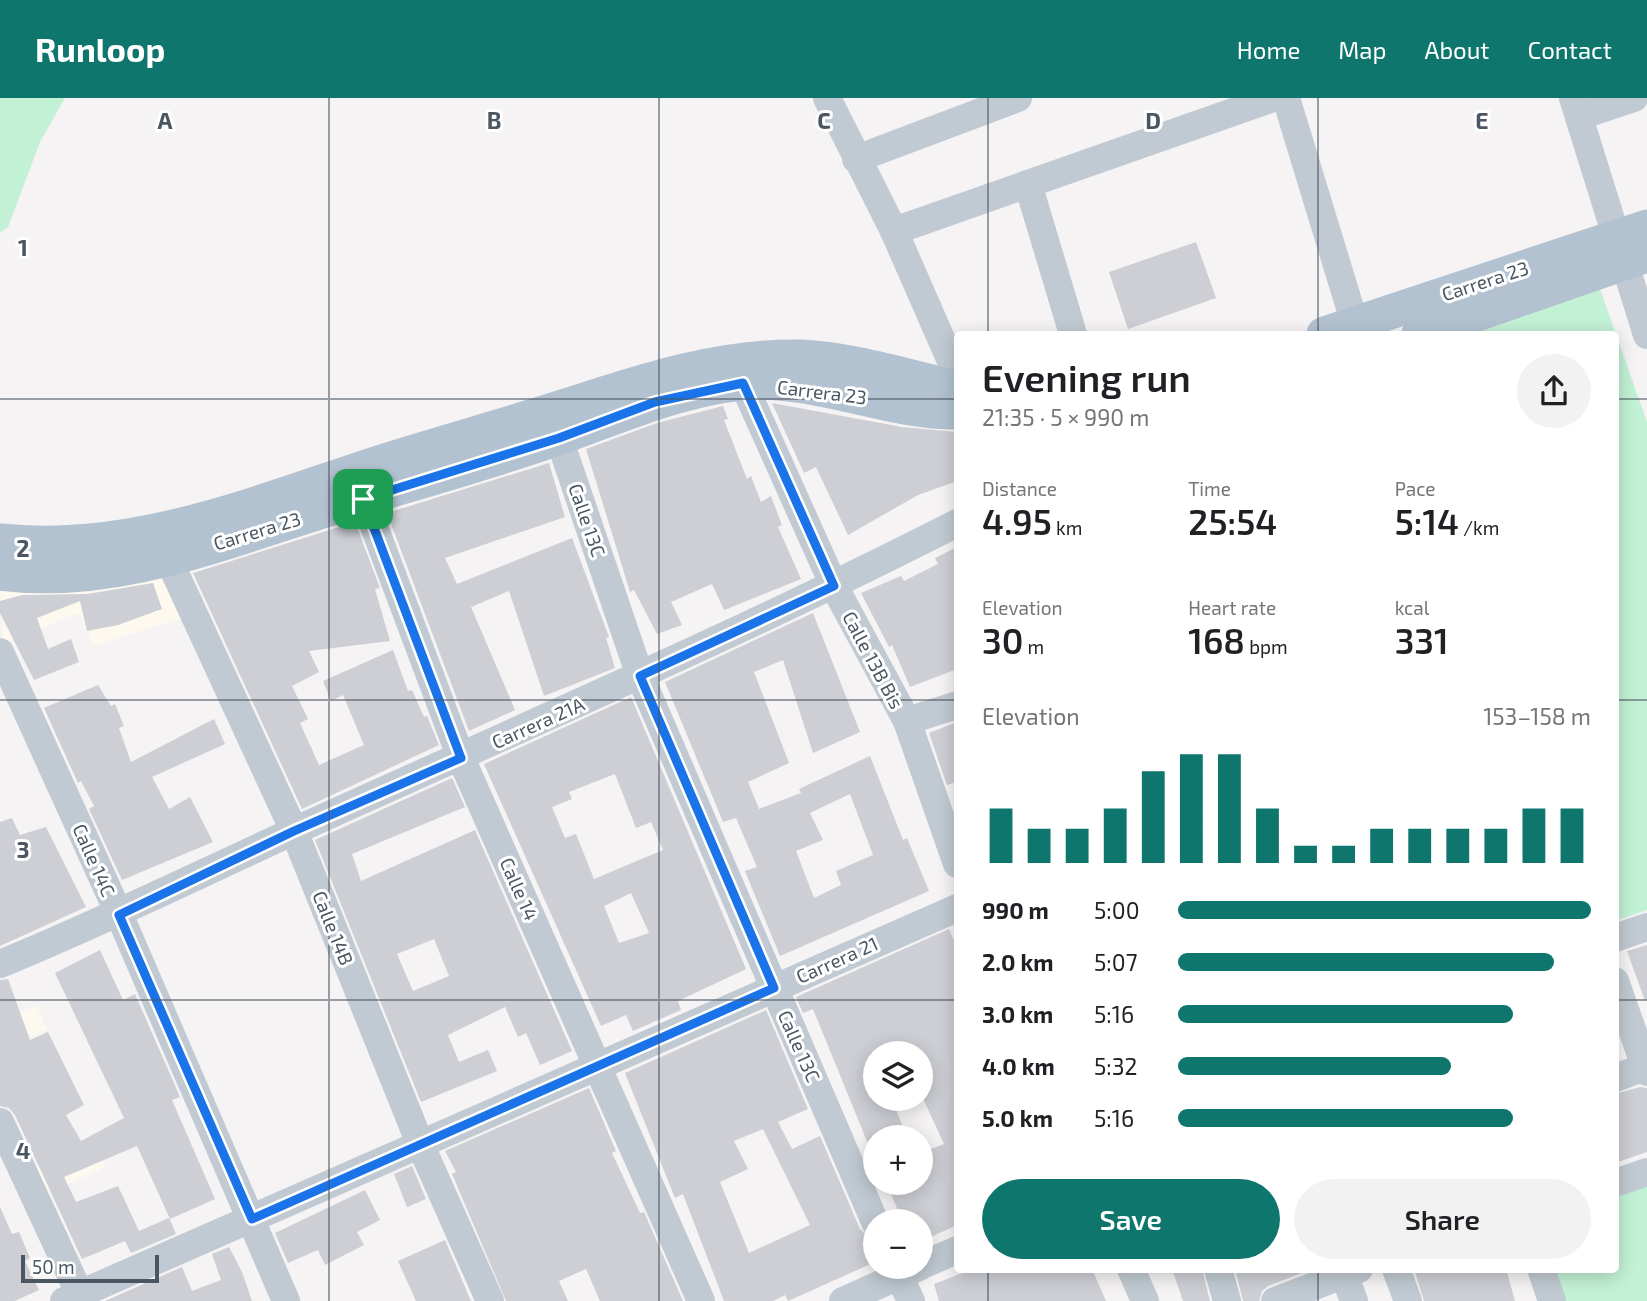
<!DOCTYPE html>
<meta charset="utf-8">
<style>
:root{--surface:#fff;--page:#f2f2f2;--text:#202124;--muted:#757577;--accent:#0f766e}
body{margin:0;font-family:"Exo 2",sans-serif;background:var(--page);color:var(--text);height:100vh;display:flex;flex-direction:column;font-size:26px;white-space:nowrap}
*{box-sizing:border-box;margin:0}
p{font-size:23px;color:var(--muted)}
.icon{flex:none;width:38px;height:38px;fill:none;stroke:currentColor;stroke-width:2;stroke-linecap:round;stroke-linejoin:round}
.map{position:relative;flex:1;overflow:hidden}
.side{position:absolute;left:954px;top:233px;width:665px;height:942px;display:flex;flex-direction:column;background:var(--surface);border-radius:7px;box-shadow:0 4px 18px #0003}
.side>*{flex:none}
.buttons{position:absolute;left:863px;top:943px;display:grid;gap:14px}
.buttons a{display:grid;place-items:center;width:70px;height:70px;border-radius:50%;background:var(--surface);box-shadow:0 4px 18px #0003;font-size:35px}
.scale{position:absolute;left:21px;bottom:18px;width:138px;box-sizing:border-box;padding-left:7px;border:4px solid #4a5661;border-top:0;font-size:19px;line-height:24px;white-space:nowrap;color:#4a5661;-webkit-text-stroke:5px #fff;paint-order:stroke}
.pin{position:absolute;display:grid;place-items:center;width:60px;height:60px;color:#fff;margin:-30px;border-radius:14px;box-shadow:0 4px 10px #0006}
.round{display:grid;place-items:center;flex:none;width:74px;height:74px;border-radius:37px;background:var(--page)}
.overview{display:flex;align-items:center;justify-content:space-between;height:119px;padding:0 28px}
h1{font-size:38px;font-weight:600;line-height:52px}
.figures{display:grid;grid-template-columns:repeat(3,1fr);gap:10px;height:119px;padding:7px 28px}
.figures div{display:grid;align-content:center}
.figures b{font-size:35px;font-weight:600}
.figures small{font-size:19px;font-weight:400}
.figures p{font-size:19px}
.chart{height:196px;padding:14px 28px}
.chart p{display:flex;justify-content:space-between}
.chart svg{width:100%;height:126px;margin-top:7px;stroke:var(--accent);stroke-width:6}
.primary-button{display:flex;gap:14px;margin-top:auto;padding:14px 28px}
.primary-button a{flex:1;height:80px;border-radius:42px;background:var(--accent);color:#fff;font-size:28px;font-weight:600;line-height:80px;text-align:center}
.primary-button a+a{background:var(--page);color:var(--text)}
ul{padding:0 28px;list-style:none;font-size:23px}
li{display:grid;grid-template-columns:112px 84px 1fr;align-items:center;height:52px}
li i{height:18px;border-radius:9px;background:var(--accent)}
header{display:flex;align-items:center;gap:42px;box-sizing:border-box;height:98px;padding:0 35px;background:var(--accent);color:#fff}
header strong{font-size:33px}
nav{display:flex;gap:38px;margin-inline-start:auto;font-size:24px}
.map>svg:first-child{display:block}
.commercial{fill:#fdf9ef}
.green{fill:#c3f1d5}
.building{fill:#cdcfd5;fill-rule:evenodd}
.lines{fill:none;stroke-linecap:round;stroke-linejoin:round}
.minor{stroke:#c1cad2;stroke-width:28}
.major{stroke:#b3c2d1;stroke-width:35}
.route-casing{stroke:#fff;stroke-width:14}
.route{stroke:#1a73e8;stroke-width:9}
.grid{fill:none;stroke:#4a5661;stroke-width:2;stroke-opacity:0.55}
.labels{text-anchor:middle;stroke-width:6;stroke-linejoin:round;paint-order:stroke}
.street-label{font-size:19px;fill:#4a5661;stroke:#fff}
.grid-label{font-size:23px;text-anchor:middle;font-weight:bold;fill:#4a5661;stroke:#fff;stroke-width:6;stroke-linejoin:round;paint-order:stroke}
</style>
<header>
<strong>Runloop</strong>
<nav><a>Home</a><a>Map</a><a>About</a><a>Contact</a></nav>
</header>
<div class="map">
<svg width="1647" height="1203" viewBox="0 0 1647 1203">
<rect width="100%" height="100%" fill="#f5f3f3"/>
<g class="commercial">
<path d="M158,467l24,53 -89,28 -14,-33 -76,30 -3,-59z"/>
<path d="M37,908l10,23 -47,21v-29z"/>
<path d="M94,1043l12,26 -66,30 -11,-26z"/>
</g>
<g class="green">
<path d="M0,0h65l-25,44 -32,85 -8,6z"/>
<path d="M1599,188l48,136v488l-32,11v-587h-146z"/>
<path d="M1647,1088v115h-83l-11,-32h62v-72z"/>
</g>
<g class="building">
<path d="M1196,144l20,56 -88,31 -19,-57z"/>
<path d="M772,305l130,24 55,5v49l-39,14 -70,40 -32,-68 -12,6z"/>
<path d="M723,308l5,13 -4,1 23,59 4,-3 10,26 10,-6 11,29 -4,2 23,52 -77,31 -12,-26 -41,18 11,23 -25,9 -23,-44 -4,2 -44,-143 71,-26z"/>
<path d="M549,365l16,54 -120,41 12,26 115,-46 37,99 -3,1 9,30 -71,28 -35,-105 -38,16 44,103 -46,21 -82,-218z"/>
<path d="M355,424l25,66 -5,1 15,52 -81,10 10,21 -27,14 16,33 -8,4 19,42 45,-20 -21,-50 -12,6 -8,-20 70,-31 15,41 4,-1 12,27 3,-1 12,29 -137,64 -109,-236z"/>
<path d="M957,449v122l-47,18 -18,-42 -3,2 -28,-54 40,-17 3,5 34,-17 -3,-6z"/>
<path d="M153,485l9,26 -44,16 -31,6 -7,-30 -43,17 11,31 23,-10 8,23 -45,18 -34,-67v-12l22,-6 65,-1z"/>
<path d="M813,515l47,119 -47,21 -30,-93 -29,12 35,91 -41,19 11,27 42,-16 -2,-4 71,-33 33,84 4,-2 22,53 -149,65 -35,-85 12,-4 -21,-49 -13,4 -58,-140zM850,696l23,61 -37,16 5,14 -27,13 -18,-47 27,-11 -13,-27z"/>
<path d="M98,587l13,21 4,-2 9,22 -5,2 12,34 83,-43 11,25 -73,33 17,32 21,-12 23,45 -91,38 -33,-71 5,-3 -13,-25 -3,2 -34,-75z"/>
<path d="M631,599l115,272 -68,32 3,9 -48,21 -7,-16 -25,11 -117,-262zM615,676l21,54 15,-6 12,28 -69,29 -18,-45 -11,4 -13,-31 20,-8 -3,-7zM631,795l18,40 -30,10 -15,-37z"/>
<path d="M957,624v60l-10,3 -18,-52z"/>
<path d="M452,680l13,29 -113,47 9,27 114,-51 97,221 -32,14 -14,-32 -8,4 -13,-30 -57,28 11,27 29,-12 9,21 -76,31 -106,-262zM434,841l15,37 -36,15 -16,-37z"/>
<path d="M12,720l8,17 26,-8 40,80 -86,39v-124z"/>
<path d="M949,831l8,19v277l-37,17v-20h-17l-17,-39h34v-30l24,-9 -24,-52v-38h-45v45h17l15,39h-32v23l-62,-152 -10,4 -7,-16z"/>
<path d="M1647,847v55l-2,1 -18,-50z"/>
<path d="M100,852l23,50 12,-6 45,103 -8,3 43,99 -45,20 -33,-73 -73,31 12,25 42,-16 21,45 30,-13 7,16 -45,19 -6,-12 -43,18 -67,-144 -6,-7 -9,-2v-126l8,-1 22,61 18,-8 36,73 -18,10 15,26 43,-23 -69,-145z"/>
<path d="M766,912l42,99 -30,13 14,27 28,-13 40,93 8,7 7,26 -87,39 -3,-6 -12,6h-49l-41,-107 -8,4 -50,-125zM763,1031l47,96 -61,28 -29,-71 28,-13 -14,-28z"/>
<path d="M1640,989l7,1v64l-32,11v-69z"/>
<path d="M589,990l27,63 -4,2 28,60 4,-1 39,89h-83l-14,-32 -27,12 9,20h-62l-54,-127 4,-2 -11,-21z"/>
<path d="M412,1068l14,33 -19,8 -13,-33z"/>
<path d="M365,1092l15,30 -23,12 7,13 -39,20 -7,-15 -30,13 -13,-30z"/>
<path d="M0,1109l12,27 7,-2 11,26 -5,3 14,29 -24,11h-15z"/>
<path d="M445,1142l26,61h-55l-18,-40z"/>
<path d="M229,1149l13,25 10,29h-147l77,-34 10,24 29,-11 -9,-26z"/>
<path d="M973,1171h119l14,32h-167l-5,-17z"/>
<path d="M1172,1171h30l8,32h-27z"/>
<path d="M1235,1171h77l-44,17 -6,5 -3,10h-16z"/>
<path d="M1414,1171h92l9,32h-91z"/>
</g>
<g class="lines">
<g class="minor">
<path d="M827,0l67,133 63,144"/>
<path d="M1286,0l72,236"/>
<path d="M1573,0l74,237"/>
<path d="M1580,18l54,-18"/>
<path d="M856,61l162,-61"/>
<path d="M1028,86l45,150"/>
<path d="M894,133l379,-133"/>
<path d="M743,285l91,203 73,135 50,143"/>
<path d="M559,340l81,238 235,546"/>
<path d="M357,383l104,277 240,543"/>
<path d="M168,460l126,273 127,315 69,155"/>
<path d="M0,554l119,262 167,387"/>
<path d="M907,623l50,-16"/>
<path d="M1615,840l32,-11"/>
<path d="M0,866c100,-41 196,-88 294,-133 222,-101 446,-197 663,-308"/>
<path d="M1615,883l32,91"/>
<path d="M1615,980l30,-11"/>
<path d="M0,1024l83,179"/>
<path d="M1615,1085l32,-11"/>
<path d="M920,1168l37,-16"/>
<path d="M895,1169l16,34"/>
<path d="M1131,1171l14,32"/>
<path d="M1218,1171l9,32"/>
<path d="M1342,1171l12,32"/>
<path d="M1396,1171l12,32"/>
<path d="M1541,1171l11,32"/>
<path d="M64,1203l893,-393"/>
<path d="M843,1203l76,-34"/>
<path d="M1275,1203l84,-32"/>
</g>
<g class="major">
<path d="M1324,236l323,-107"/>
<path d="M1419,236l228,-79"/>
<path d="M0,443c128,13 246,-34 366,-74 67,-22 135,-40 203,-62 74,-24 153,-50 232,-48 50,2 107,20 156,31"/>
<path d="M0,475c113,15 222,-31 329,-64 77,-24 156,-45 232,-72 59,-21 119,-48 182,-54 72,-6 146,30 214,29"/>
</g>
</g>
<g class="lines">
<g class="route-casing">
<path id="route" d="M743,285l91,203 -194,90 134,312 -522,231 -133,-304 175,-84 167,-73 -98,-259 196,-61 96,-36z"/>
</g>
<use href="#route" class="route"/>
</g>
<path class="grid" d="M329,0v1203M659,0v1203M988,0v236M1318,0v236M0,301h957M1615,301h32M0,602h957M1615,602h32M0,902h957M1615,902h32M988,1171v32M1318,1171v32"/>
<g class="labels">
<g class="street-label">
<text transform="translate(1485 183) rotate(-18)" y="7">Carrera 23</text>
<text transform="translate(822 294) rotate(7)" y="7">Carrera 23</text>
<text transform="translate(587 422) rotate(71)" y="7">Calle 13C</text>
<text transform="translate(257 433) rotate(-17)" y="7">Carrera 23</text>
<text transform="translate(873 562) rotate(62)" y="7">Calle 13B Bis</text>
<text transform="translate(538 625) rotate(-24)" y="7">Carrera 21A</text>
<text transform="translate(94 762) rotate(66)" y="7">Calle 14C</text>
<text transform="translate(519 791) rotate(66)" y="7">Calle 14</text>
<text transform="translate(333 830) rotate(68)" y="7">Calle 14B</text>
<text transform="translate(837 862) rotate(-24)" y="7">Carrera 21</text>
<text transform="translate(799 948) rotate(66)" y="7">Calle 13C</text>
</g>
</g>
<g class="grid-label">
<text x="165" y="31">A</text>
<text x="494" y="31">B</text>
<text x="824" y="31">C</text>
<text x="1153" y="31">D</text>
<text x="1482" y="31">E</text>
<text x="23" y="158">1</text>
<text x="23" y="459">2</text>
<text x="23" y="760">3</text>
<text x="23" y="1061">4</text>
</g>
</svg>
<div class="buttons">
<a><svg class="icon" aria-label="layers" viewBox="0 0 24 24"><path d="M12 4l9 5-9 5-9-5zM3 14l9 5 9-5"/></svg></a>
<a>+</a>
<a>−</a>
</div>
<div class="scale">50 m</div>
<div class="pin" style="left:363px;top:401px;background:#1e9e55"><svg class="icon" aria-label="arrive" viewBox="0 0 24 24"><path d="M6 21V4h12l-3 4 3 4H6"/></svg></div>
<section class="side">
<div class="overview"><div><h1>Evening run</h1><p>21:35 · 5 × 990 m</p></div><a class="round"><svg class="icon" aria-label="share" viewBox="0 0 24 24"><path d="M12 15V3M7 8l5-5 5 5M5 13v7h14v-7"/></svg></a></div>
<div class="figures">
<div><p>Distance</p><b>4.95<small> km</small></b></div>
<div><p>Time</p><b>25:54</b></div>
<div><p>Pace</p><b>5:14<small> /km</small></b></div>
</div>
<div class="figures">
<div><p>Elevation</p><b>30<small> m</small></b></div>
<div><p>Heart rate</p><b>168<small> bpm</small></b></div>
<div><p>kcal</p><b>331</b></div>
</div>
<div class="chart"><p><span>Elevation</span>153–158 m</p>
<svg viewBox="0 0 160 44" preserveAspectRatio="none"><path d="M5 44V25M15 44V32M25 44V32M35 44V25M45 44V12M55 44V6M65 44V6M75 44V25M85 44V38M95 44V38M105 44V32M115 44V32M125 44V32M135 44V32M145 44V25M155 44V25"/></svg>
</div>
<ul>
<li><b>990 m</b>5:00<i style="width:100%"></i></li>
<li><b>2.0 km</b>5:07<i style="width:91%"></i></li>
<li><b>3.0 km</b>5:16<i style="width:81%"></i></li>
<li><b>4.0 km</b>5:32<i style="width:66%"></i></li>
<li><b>5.0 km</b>5:16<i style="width:81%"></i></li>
</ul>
<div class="primary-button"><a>Save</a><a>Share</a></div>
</section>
</div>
